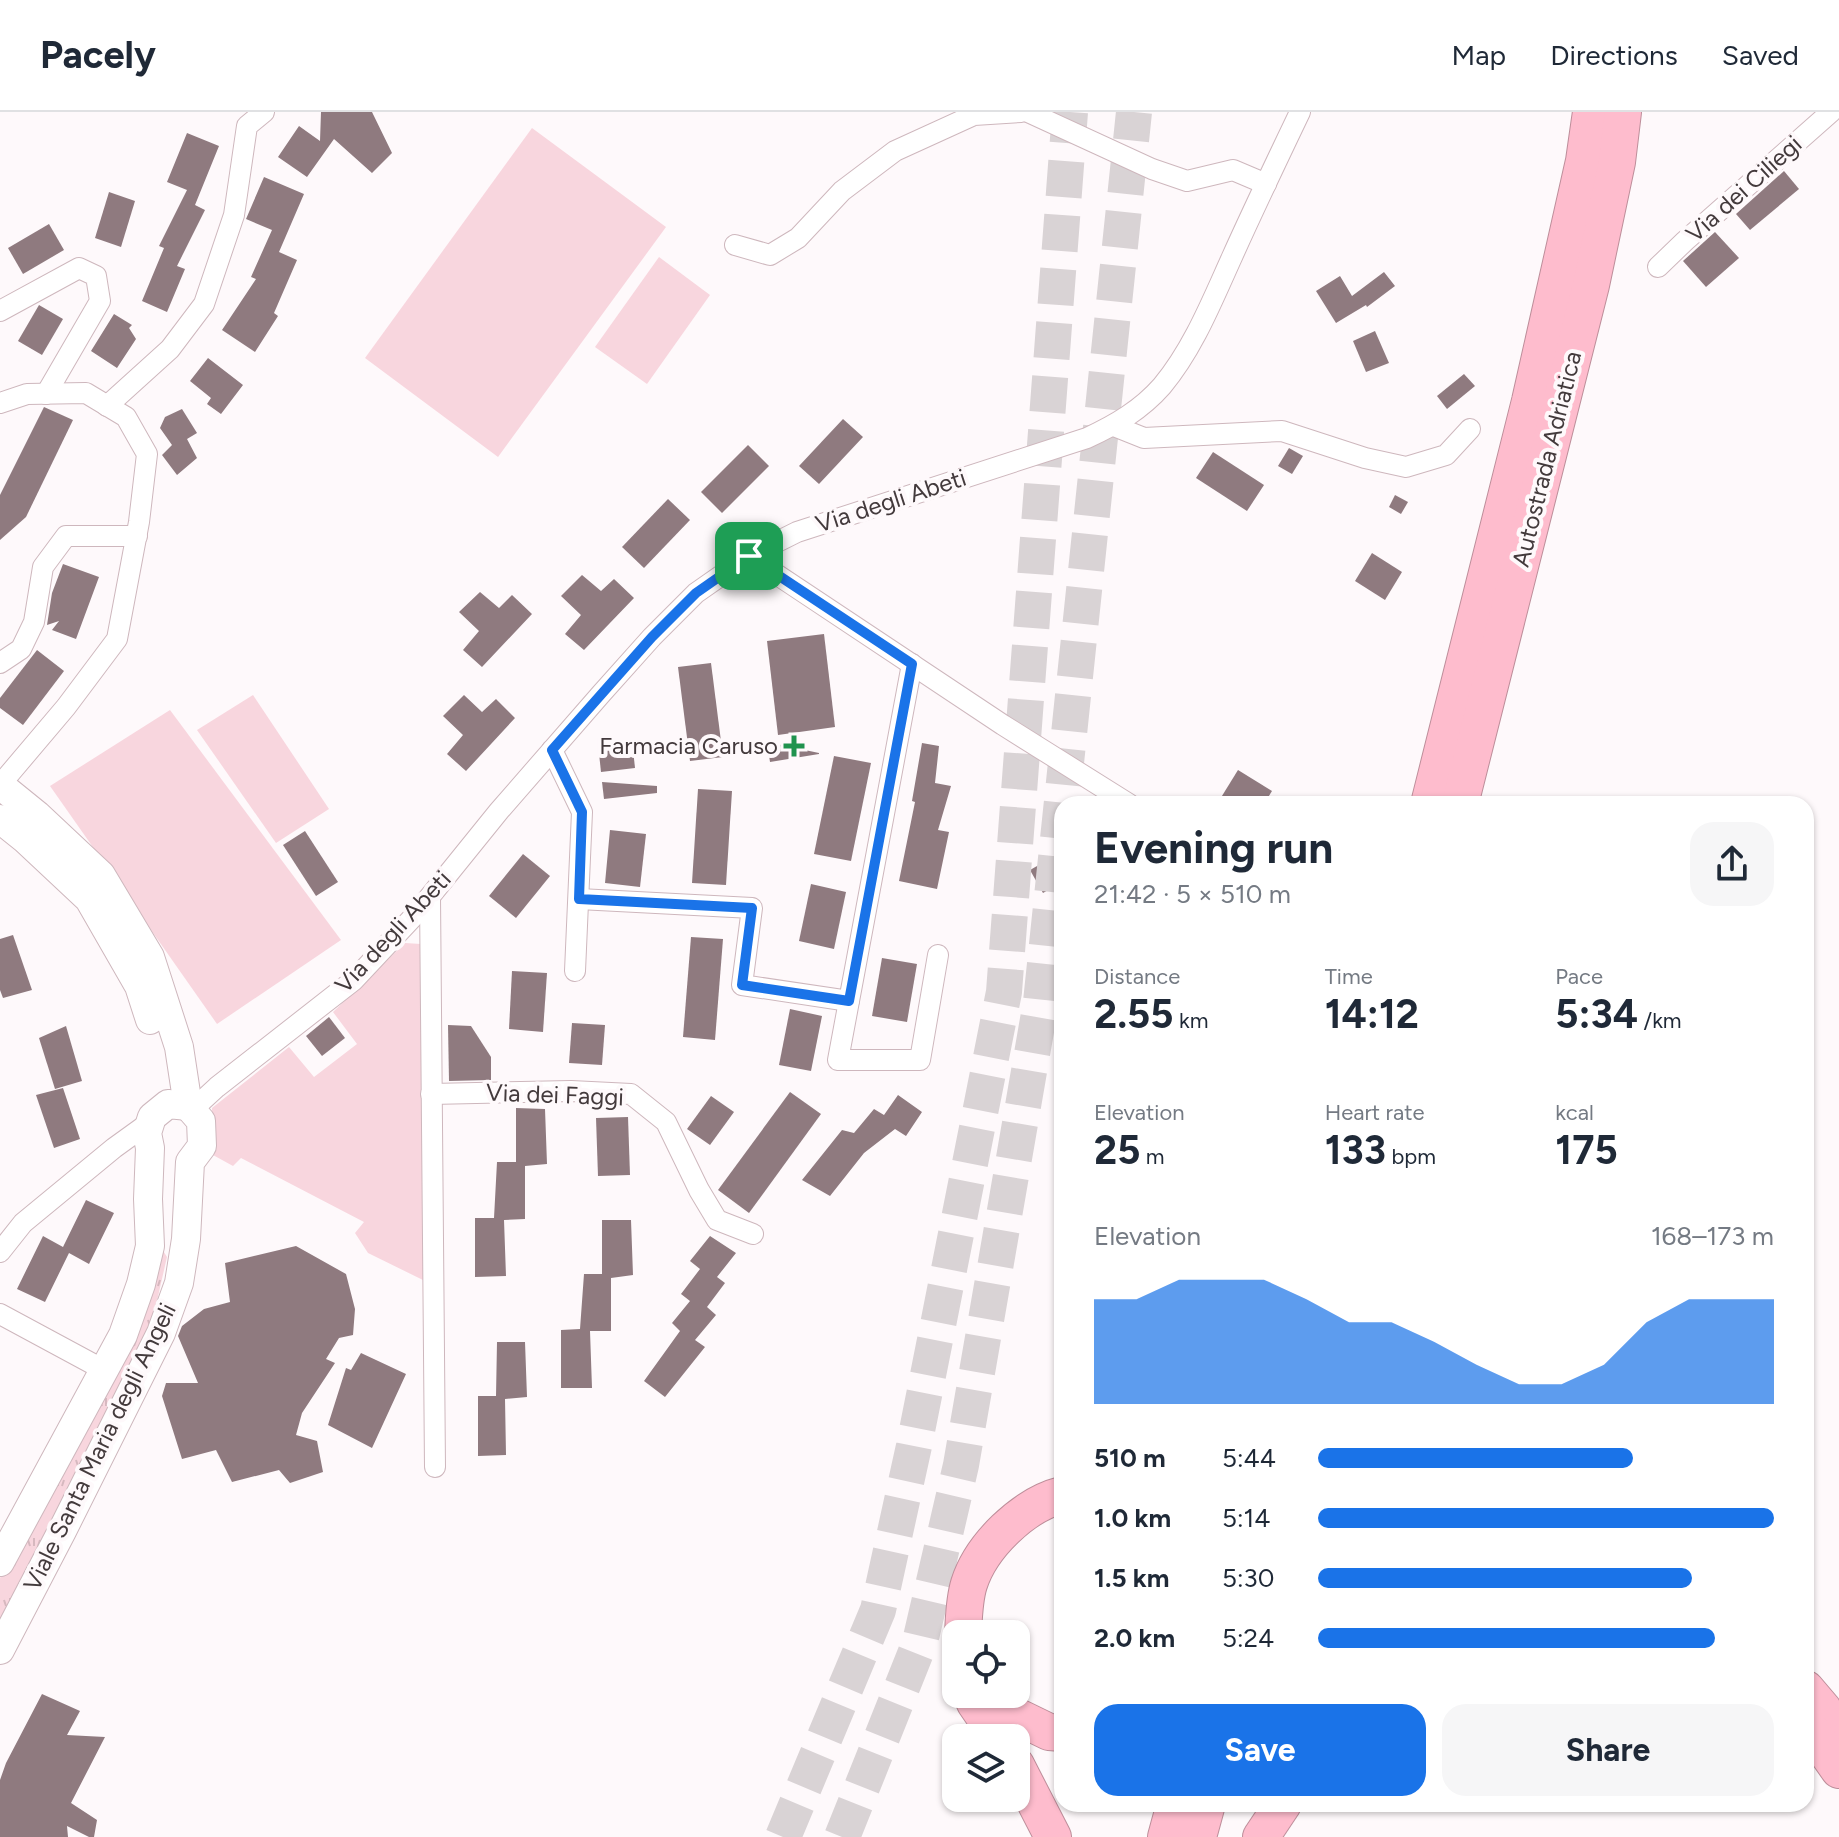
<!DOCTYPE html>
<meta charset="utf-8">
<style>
:root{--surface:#fff;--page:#f6f6f7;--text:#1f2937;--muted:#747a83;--line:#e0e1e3;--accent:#1a73e8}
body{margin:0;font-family:Figtree,sans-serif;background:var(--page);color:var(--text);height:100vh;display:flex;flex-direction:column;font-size:30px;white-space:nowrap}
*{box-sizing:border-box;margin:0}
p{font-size:26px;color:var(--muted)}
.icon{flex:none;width:44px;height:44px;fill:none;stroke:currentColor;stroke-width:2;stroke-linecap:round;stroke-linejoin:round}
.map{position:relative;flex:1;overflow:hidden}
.details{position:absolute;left:1054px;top:684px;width:760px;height:1016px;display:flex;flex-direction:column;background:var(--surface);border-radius:24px;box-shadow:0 2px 6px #0004}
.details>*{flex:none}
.buttons{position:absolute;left:942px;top:1508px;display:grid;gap:16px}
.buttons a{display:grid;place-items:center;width:88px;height:88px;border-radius:16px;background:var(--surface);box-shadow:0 2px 6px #0004;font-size:40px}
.pin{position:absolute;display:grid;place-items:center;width:68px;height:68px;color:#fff;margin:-34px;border-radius:16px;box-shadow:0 4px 12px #0006}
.round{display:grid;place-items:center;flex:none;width:84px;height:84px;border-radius:24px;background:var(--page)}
.headline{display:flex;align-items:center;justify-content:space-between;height:136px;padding:0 40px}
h1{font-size:44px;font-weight:700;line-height:60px}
.metrics{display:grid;grid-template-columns:repeat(3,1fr);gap:12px;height:136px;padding:8px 40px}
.metrics div{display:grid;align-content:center}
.metrics b{font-size:40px;font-weight:700}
.metrics small{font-size:22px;font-weight:400}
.metrics p{font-size:22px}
.chart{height:224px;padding:16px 40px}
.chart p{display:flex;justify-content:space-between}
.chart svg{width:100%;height:144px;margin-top:8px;fill:var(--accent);opacity:.7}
.cta{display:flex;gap:16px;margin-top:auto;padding:16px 40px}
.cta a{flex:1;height:92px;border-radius:24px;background:var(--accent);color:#fff;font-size:32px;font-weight:700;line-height:92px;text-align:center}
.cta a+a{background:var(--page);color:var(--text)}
ul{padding:0 40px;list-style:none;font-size:26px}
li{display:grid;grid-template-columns:128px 96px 1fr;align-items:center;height:60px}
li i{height:20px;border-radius:10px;background:var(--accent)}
header{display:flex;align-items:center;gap:48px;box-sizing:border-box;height:112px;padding:0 40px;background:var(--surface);border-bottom:2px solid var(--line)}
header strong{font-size:38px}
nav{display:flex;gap:44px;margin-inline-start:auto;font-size:28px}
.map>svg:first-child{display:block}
.grass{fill:url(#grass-tufts)}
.park{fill:#f8d6de}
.building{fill:#8f7a7f}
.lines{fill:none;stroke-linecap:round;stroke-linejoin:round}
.highway-tunnel{stroke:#d9d3d5;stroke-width:36;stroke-dasharray:36 18;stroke-linecap:butt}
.street-casing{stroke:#ceb7bd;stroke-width:22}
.secondary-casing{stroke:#ceb7bd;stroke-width:30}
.highway-casing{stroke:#bd8e9a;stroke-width:38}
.street{stroke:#fff;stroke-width:20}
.secondary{stroke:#fff;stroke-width:28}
.highway{stroke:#febccd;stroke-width:36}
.route-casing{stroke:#fff;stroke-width:16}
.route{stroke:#1a73e8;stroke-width:10}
.poi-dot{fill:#20934e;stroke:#fef9fb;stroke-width:3}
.labels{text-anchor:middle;stroke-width:8;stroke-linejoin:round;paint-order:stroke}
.street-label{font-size:24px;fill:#433a3c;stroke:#fef9fb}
.poi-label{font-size:24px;fill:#433a3c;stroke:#fef9fb;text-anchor:end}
</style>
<header>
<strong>Pacely</strong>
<nav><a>Map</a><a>Directions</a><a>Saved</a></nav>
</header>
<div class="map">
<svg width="1839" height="1725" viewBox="0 0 1839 1725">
<defs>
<pattern id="grass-tufts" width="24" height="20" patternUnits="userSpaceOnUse" patternTransform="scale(2)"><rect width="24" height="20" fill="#f8d6de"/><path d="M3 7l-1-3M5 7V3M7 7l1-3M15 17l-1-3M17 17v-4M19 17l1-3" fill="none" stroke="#d6b8bf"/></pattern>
</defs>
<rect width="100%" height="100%" fill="#fef9fb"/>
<path class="grass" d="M162,1137l5,8 -13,57 -38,84 -116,223v-43l81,-147z"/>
<g class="park">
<path d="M532,16l134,99 -168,230 -133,-99z"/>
<path d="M659,145l51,38 -63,89 -52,-37z"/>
<path d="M253,583l76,114 -53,34 -79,-113z"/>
<path d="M170,598l171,230 -124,84 -167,-238z"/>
<path d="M405,831l16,1 4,337 -57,-28 -13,-20 9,-11 -123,-64 -8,8 -20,-11 -1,-47 77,-61 25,30 43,-33 -24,-32z"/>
</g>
<g class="building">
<path d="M321,0h51l20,41 -20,20 -38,-34 -27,38 -29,-20 21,-31 21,15z"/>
<path d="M187,21l32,13 -24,59 10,5 -28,56 8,3 -18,43 -25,-11 22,-53 -5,-2 28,-56 -20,-8z"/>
<path d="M1784,59l15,18 -49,41 -14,-16z"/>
<path d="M264,65l40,17 -25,58 18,8 -23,53 4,3 -23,36 -33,-22 34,-51 -5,-2 21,-47 -26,-11z"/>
<path d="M109,80l26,9 -14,46 -26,-9z"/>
<path d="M49,112l15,26 -41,24 -15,-26z"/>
<path d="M1715,120l24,26 -33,29 -23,-26z"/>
<path d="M1384,160l11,14 -28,21 -1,-2 -30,18 -20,-32 24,-15 12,20z"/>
<path d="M39,193l24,14 -21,36 -24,-14z"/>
<path d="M114,202l18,11 -3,3 7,11 -19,29 -26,-17z"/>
<path d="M1375,219l14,32 -23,9 -13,-31z"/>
<path d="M208,246l35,27 -22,29 -14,-10 4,-6 -21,-17z"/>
<path d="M1464,262l11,12 -28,23 -10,-13z"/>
<path d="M44,295l29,13 -47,97 -26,23v-45z"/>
<path d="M182,297l15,24 -10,6 10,19 -20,17 -15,-20 10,-10 -12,-17 5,-11z"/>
<path d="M843,307l20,18 -44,47 -20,-18z"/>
<path d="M748,333l21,21 -47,47 -21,-21z"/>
<path d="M1289,336l14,8 -11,18 -14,-8z"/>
<path d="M1213,340l51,33 -17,26 -51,-33z"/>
<path d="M1395,383l13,7 -7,12 -12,-7z"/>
<path d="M668,387l22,21 -46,48 -22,-21z"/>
<path d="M1372,441l30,19 -17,28 -30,-19z"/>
<path d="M63,452l36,13 -23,62 -24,-9 7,-9 -12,4 5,-32z"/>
<path d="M582,463l19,16 13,-12 20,19 -50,52 -19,-16 16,-19 -20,-19z"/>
<path d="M480,480l19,16 13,-13 20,19 -50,53 -19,-17 16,-19 -20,-19z"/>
<path d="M824,522l11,93 -57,8 -11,-94z"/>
<path d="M37,538l27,21 -41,54 -23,-17v-10z"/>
<path d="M711,551l12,94 -33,4 -12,-94z"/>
<path d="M464,583l18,17 14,-13 19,19 -49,53 -19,-17 16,-19 -20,-19z"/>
<path d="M632,628l3,28 -34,4 -3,-28z"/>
<path d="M767,630l52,11v1l-49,8z"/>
<path d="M922,631l17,3 -4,37 16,3 -13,44 11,2 -12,57 -38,-8 16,-79 -3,-1z"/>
<path d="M834,644l37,7 -20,98 -37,-7z"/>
<path d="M1238,658l34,21 -8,13h-47z"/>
<path d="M602,670l55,4v7l-53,6z"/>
<path d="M698,677l34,2 -6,94 -34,-2z"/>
<path d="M610,718l36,4 -6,53 -35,-4z"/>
<path d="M305,719l33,51 -22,14 -33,-51z"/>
<path d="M1062,740v30l-19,11 -13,-23z"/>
<path d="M523,742l27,22 -34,42 -27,-22z"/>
<path d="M811,772l35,8 -12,57 -35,-8z"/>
<path d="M13,823l19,55 -29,8 -3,-8v-51z"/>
<path d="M691,825l32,2 -8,101 -32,-3z"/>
<path d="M882,846l35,6 -10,58 -35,-6z"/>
<path d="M512,859l35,2 -4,59 -34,-3z"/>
<path d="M790,897l32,7 -11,55 -32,-6z"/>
<path d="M329,905l16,21 -23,18 -16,-20z"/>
<path d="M572,911l33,2 -3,40 -33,-2z"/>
<path d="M448,913l23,1 20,31v23l-42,1z"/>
<path d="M66,914l16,55 -27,8 -16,-51z"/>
<path d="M63,976l17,51 -26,9 -18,-53z"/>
<path d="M790,980l31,22 -72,99 -31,-23z"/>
<path d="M898,983l24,17 -16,24 -11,-7 -31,24 -34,43 -28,-16 40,-50 12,3 20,-24 10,6z"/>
<path d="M711,984l23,16 -24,33 -23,-16z"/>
<path d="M516,996l29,1 2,55 -22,2v53l-21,1 2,56 -31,1v-59h19l3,-56h19z"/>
<path d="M628,1005l2,58 -32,1 -2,-58z"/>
<path d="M86,1088l28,13 -25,51 -20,-11 -24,49 -28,-13 26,-53 20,11z"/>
<path d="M602,1108h29l2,55 -22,3v53h-21l2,57h-31v-58l19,-1 4,-55h18z"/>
<path d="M710,1124l26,17 -19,24 8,6 -18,24 9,8 -21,25 10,7 -40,50 -21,-16 36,-50 -8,-8 18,-22 -9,-7 19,-25 -10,-8z"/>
<path d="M296,1134l50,28 9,35 -2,26 -14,3 -13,21 9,4 -33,50 -6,22 21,6 6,31 -33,11 -11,-13 -47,12 -16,-32 -34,9 -20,-63 4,-13h32l-20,-47 4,-10 22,-17 26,-7 -5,-39z"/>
<path d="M497,1230h28l2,55 -22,2 1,56 -28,1v-60h18z"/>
<path d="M361,1241l45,21 -34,74 -44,-23 18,-57 5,2z"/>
<path d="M42,1582l38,17 -13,24 38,2 -34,66 26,17 -3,17h-5l-22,-11 1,11h-68v-57l6,-17z"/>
</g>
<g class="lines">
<g class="highway-tunnel">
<path d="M783,1725l95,-227 36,-164 90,-454 66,-880"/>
<path d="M842,1725l78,-195 41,-177 80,-463 93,-890"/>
</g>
<g class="street-casing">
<g id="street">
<path d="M1028,0l124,57 35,12 46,-11 33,14"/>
<path d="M735,133l35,10 28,-17 44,-47 53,-40 79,-36 47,-3"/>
<path d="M1658,155l27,-26 146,-129"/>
<path d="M0,199l79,-43 17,8 4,25 -54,93"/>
<path d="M0,291l27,-9 59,-1 40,24 21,37 -8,68 -22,117 -51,68 -66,78"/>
<path d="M107,294l63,-57 34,-45 30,-89 13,-89 17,-14"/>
<path d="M1114,314l30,12 138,-7 83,27 41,9 40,-12 24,-26"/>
<path d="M749,444l254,169 126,79"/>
<path d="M0,551l21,-14 13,-27 9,-55 23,-31h71"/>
<path d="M552,638l30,62 -7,159"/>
<path d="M430,785l5,570"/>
<path d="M579,787l173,9 -10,77 107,16 63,-337"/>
<path d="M849,889l-11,59h82l18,-105"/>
<path d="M431,982l140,-3 60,3 35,28 33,68 18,30 36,14"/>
<path d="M192,998l25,-23 137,-107 61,-65 84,-104 102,-117 51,-57 44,-44 53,-37 48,-24 290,-94c28,-13 54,-28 75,-52 31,-37 50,-85 70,-129 22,-49 45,-97 68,-145"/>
<path d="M0,1140l23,-29 91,-75 36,-26"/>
<path d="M0,1202l104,56"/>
</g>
</g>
<g class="secondary-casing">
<g id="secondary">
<path d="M0,673l37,30 64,60 49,82 29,90 9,59 13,15 1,25 -12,16 -4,77 -7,44 -18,50 -99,198 -62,119"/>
<path d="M0,707l25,20 64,60 50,87 11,34"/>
<path d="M0,1450l123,-227 18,-51 9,-38 -2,-47 2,-51 -3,-15 5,-16 16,-13 20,2"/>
</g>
</g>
<g class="highway-casing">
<g id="highway">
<path d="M1429,692l101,-403 54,-240 7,-49"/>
<path d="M1460,692l131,-519 26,-123 6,-50"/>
<path d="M963,1522c1,-17 1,-34 6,-50 12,-38 54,-79 93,-89"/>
<path d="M1806,1577l17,20 16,28"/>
<path d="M971,1582l4,9 24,35"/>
<path d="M992,1582l20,20 37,18 13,1"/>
<path d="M1806,1611l33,47"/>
<path d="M1016,1653l37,72"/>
<path d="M1166,1725l9,-33"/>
<path d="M1198,1725l9,-33"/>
<path d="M1261,1725l22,-33"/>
</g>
</g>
<use href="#street" class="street"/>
<use href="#secondary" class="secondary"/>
<use href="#highway" class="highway"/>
</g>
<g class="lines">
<g class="route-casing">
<path id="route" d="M749,444l163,108 -63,337 -107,-16 10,-77 -173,-9 3,-87 -30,-62 100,-113 44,-44z"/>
</g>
<use href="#route" class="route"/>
</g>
<path class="poi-dot" d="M790 622h8v8h8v8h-8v8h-8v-8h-8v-8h8z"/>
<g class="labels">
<g class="street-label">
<text transform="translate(1744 77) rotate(-42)" y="8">Via dei Ciliegi</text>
<text transform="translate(1547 347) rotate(-76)" y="8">Autostrada Adriatica</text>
<text transform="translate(891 389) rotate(-18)" y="8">Via degli Abeti</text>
<text transform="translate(393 820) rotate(-47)" y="8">Via degli Abeti</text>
<text transform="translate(555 983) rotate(2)" y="8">Via dei Faggi</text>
<text transform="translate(100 1335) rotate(-64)" y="8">Viale Santa Maria degli Angeli</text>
</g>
<g class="poi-label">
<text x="778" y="642">Farmacia Caruso</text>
</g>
</g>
</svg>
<div class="buttons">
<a><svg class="icon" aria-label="locate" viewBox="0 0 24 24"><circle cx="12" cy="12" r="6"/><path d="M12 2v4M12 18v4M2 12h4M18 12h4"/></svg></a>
<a><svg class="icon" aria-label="layers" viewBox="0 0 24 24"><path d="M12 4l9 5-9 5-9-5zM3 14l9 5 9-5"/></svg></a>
</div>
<div class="pin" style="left:749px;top:444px;background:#1e9e55"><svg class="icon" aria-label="arrive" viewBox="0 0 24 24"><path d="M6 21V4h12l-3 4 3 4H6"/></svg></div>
<section class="details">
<div class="headline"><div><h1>Evening run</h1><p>21:42 · 5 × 510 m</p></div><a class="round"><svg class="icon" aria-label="share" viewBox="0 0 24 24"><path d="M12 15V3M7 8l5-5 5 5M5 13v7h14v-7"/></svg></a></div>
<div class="metrics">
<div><p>Distance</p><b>2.55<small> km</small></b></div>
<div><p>Time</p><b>14:12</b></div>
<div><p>Pace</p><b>5:34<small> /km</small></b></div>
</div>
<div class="metrics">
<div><p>Elevation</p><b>25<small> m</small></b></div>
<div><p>Heart rate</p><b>133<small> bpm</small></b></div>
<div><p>kcal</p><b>175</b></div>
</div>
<div class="chart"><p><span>Elevation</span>168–173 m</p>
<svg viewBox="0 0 160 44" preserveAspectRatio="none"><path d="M0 44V12L10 12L20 6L30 6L40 6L50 12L60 19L70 19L80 25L90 32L100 38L110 38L120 32L130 19L140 12L150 12L160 12V44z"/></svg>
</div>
<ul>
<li><b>510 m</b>5:44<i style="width:69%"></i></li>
<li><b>1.0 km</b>5:14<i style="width:100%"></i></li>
<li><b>1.5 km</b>5:30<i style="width:82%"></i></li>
<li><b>2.0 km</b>5:24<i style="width:87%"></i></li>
</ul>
<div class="cta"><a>Save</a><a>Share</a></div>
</section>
</div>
